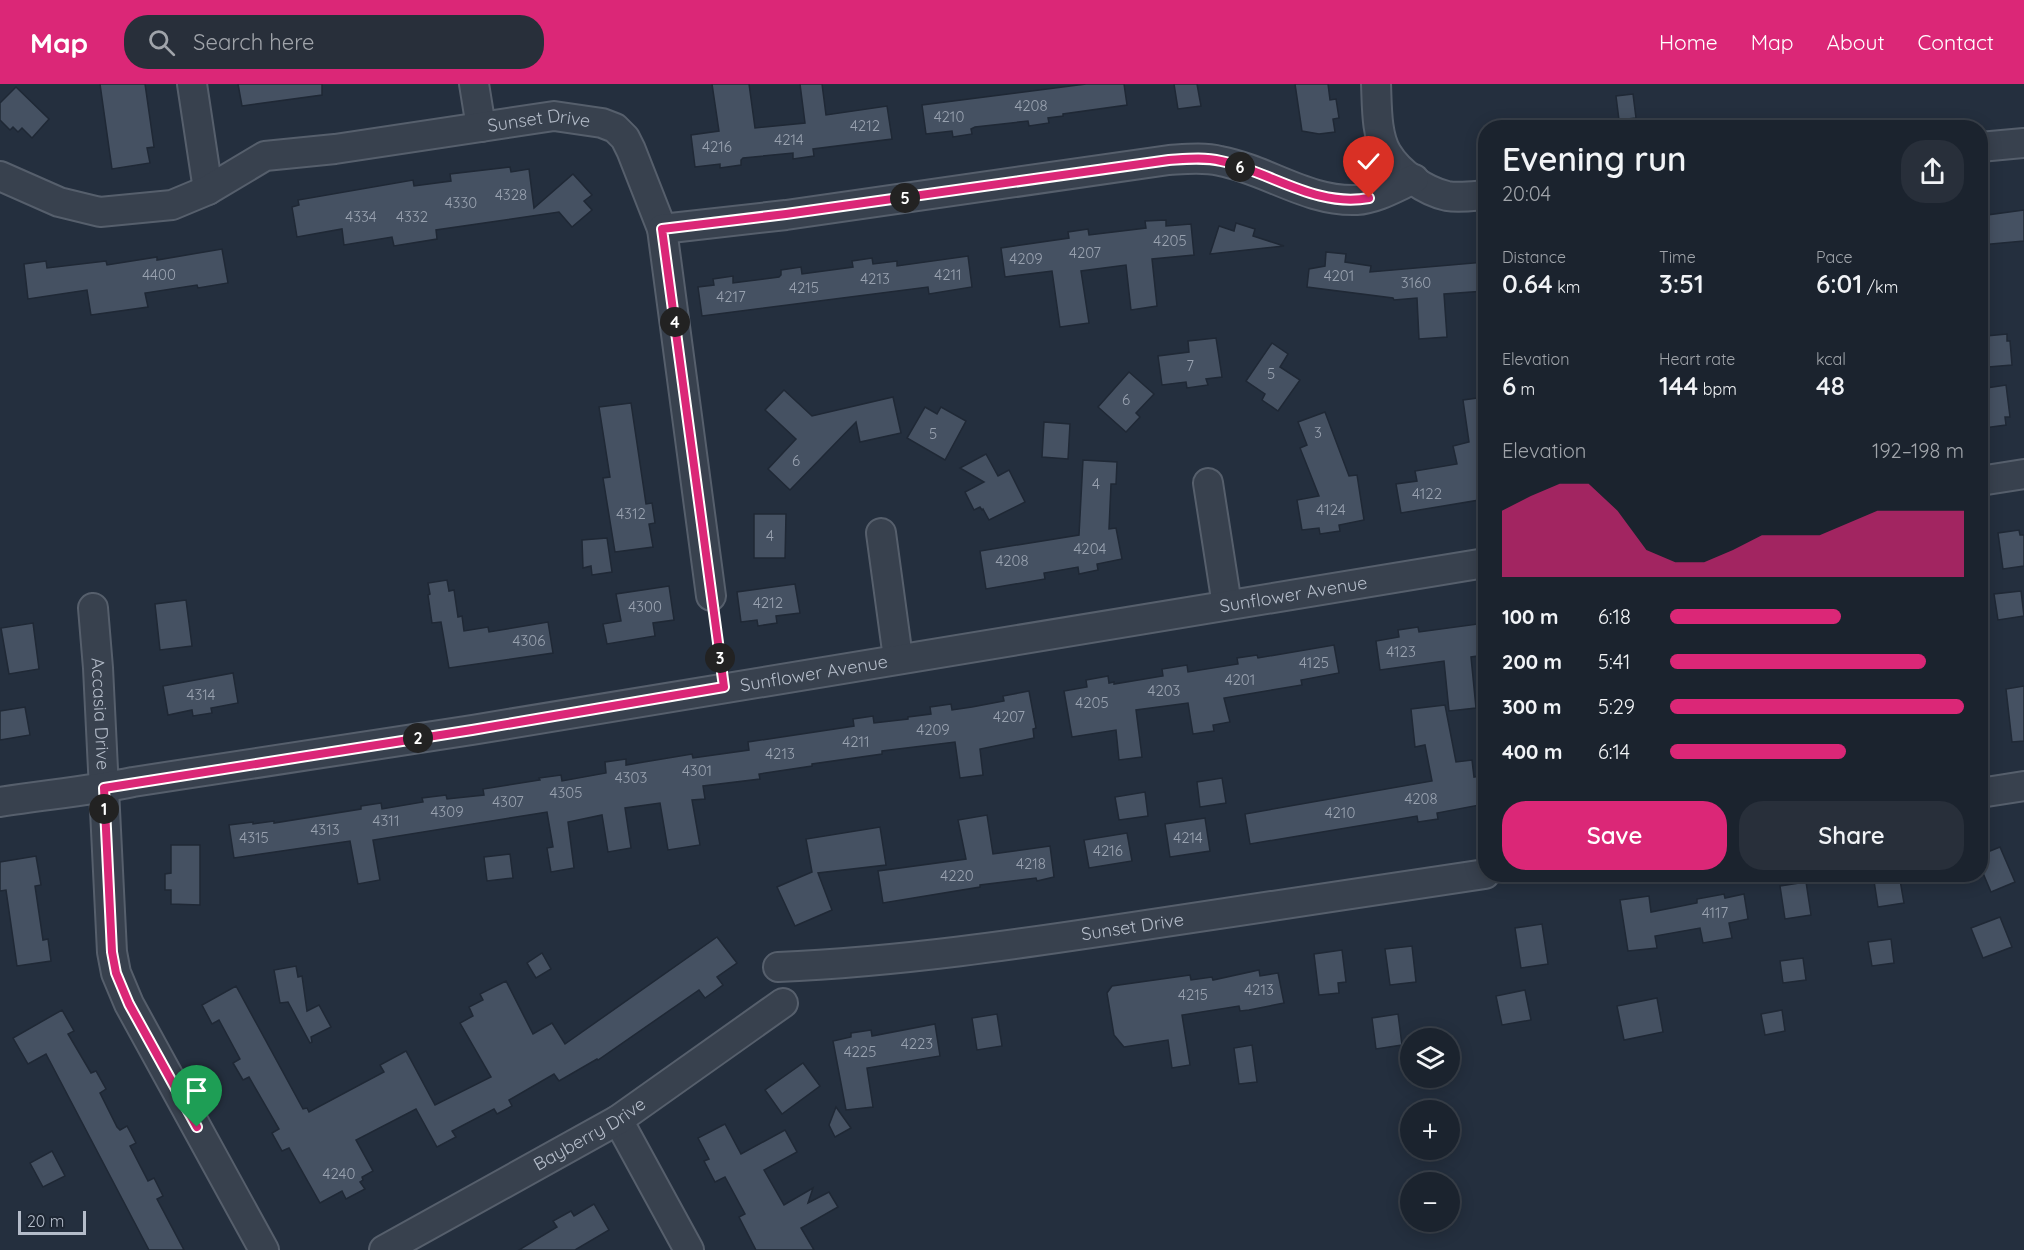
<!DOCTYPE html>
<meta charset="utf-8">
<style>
:root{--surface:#1b232e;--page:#282f3a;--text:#f1f3f6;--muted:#a0a4aa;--line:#39404a;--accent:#db2777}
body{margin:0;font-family:Quicksand,sans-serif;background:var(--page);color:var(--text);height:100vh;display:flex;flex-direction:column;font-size:22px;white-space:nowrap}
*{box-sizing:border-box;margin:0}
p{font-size:20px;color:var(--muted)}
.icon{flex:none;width:33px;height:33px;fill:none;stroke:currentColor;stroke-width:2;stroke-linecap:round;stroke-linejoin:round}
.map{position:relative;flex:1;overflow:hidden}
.panel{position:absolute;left:1478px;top:36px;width:510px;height:762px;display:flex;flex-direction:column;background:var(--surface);border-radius:24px;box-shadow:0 3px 15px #0003,0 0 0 2px var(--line)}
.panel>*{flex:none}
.controls{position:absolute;left:1400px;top:944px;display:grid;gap:12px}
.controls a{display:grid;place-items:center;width:60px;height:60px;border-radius:50%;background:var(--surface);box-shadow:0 3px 15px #0003,0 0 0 2px var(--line);font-size:30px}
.scale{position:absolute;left:18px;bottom:15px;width:68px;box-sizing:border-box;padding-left:6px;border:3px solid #b4bcc9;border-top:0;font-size:16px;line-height:21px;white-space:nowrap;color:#b4bcc9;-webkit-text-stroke:4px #1d2633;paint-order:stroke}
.pin{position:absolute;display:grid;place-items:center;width:51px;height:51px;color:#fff;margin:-62px -26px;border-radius:50% 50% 50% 0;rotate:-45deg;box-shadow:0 0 6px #0007}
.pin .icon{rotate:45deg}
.km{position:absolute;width:30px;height:30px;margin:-15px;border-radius:50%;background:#222;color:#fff;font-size:16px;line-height:30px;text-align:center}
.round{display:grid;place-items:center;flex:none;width:63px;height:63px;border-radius:24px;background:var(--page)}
.headline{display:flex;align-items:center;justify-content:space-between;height:102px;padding:0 24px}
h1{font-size:33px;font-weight:600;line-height:45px}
.metrics{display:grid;grid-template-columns:repeat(3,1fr);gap:9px;height:102px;padding:6px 24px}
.metrics div{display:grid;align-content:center}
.metrics b{font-size:26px;font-weight:600}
.metrics small{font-size:16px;font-weight:400}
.metrics p{font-size:16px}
.chart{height:168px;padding:12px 24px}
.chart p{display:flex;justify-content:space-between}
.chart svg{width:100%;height:108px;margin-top:6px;fill:var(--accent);opacity:.7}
.cta{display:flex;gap:12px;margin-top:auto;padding:12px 24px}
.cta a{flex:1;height:69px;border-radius:24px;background:var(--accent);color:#fff;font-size:24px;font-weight:600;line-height:69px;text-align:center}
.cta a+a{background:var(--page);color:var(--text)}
ul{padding:0 24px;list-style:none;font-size:20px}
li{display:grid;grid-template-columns:96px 72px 1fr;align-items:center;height:45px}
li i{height:15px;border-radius:8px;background:var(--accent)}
header{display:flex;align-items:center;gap:36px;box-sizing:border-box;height:84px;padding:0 30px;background:var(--accent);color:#fff}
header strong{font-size:28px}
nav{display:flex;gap:33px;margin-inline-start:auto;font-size:21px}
.search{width:420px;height:54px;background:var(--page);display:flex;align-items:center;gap:15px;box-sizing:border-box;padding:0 21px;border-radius:24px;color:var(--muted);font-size:22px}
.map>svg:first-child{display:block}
.building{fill:#455162;stroke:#1f2835;stroke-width:1.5}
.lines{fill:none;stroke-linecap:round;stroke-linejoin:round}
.minor-casing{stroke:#565f6c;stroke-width:32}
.path{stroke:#44595c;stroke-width:4;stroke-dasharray:4.5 4.5;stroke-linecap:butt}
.minor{stroke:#38414e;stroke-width:28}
.route-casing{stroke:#fff;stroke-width:12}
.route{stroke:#db2777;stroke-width:8}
.labels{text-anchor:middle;stroke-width:6;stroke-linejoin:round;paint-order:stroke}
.number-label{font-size:15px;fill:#98a1af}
.street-label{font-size:18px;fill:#b4bcc9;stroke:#1d2633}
</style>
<header>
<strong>Map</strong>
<div class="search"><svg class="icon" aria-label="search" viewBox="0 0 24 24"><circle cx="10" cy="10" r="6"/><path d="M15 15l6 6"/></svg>Search here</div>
<nav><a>Home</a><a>Map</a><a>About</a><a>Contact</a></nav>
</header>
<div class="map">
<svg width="2024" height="1166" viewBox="0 0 2024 1166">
<rect width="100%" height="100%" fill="#242f3e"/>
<g class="building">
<path d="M100,0h45l9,63 -7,1 3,15 -38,6z"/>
<path d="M238,0h84v11l-80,11z"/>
<path d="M712,0h37l6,44 50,-5 -5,-39h22l4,31 61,-9 5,33 -79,10 1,7 -21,3v-6l-50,5 -2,2v5l-21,3v-4l-25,3 -4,-32 28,-4z"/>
<path d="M1086,0h38l3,21 -64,9v2l-15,2 1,5 -20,3 -1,-5 -53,6 -4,2 1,5 -19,3 -1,-6 -26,3 -4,-29z"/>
<path d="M1174,0h23l4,22 -23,3z"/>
<path d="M1295,0h33l2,16 6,-1 3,19 -6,1 2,13 -16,2 -17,-3z"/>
<path d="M16,3l33,32 -17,19 -10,-10 -4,4 -5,-5 -3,3 -10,-10v-17z"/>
<path d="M1633,10l3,24 -17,2 -3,-24z"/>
<path d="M510,83l1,5 18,-3 5,39 39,-34 19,21 -8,6 8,9 -20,17 -13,-15 -123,18 1,9 -43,7 -2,-9 -48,8 -2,-16 -45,8 -5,-30 7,-2 -1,-5 115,-20 1,6 37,-5 -1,-7z"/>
<path d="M2024,126v31l-44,4v-29z"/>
<path d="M1166,136v6l25,-2 3,31 -42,4 5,47 -26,4 -5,-45 -45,6 8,52 -29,4 -8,-56 -47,6 -4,-29 68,-10 -1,-6 20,-3 1,6 57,-7 -1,-7z"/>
<path d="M1236,139l19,6 -2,7 31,10 -74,8 9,-28 15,5z"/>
<path d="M222,165l6,34 -30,5 -1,-3 -52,8 3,14 -57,8 -4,-25 -59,9 -4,-35 22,-3 1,7 59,-7 1,4 50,-8v3z"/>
<path d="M1326,168l20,2 -1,8 26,4 -1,6 115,-10v29l-41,3 3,43 -28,2 -2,-41 -23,2 -1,-2 -86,-11 2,-18 16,-3z"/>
<path d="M968,172l4,31 -43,7 -1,-7 -226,29 -4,-29 16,-2 -1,-6 20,-3v7l46,-6 2,-2v-5l20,-3 1,7 51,-7 -1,-6 20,-3 1,6 24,-3v5z"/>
<path d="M2007,250v7h3l2,24 -24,2 -2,-31z"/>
<path d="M1216,254l6,39 -16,2 2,6 -21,3 -1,-6 -24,3 -4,-29 31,-4 -1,-11z"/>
<path d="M1272,259l16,11 -8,13 20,13 -22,31 -16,-11 3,-6 -19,-13z"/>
<path d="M1129,288l25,22 -18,19 4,4 -14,15 -28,-25z"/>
<path d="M2006,301l4,32h-5l1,8 -22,3v-8h-4v-31z"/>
<path d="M784,306l28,26 81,-19 8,36 -41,9 -4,-20 -66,68 -22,-21 28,-30 -31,-29z"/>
<path d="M1485,313v102l-84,14 -5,-29 21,-3 -2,-10 42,-7 -4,-18 16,-4 -6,-42z"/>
<path d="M631,319l15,101 6,-1 3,20 -6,1 4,23 -38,5 -12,-74 7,-1 -11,-70z"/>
<path d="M925,323l12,7 4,-7 25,14 -21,39 -38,-22z"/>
<path d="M1325,328l24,64 8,-1 7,45 -25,5 1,6 -20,3 -1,-6 -17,2 -5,-30 22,-4 -19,-48 7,-3 -9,-23z"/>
<path d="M1044,338l26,2 -2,35 -26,-2z"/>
<path d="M986,370l12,22 11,-6 16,32 -36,18 -6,-11 -1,1 -2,-3 -6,3 -9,-18 19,-10 -24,-14z"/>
<path d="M1083,376l34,2 -1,22h-5l-2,45 7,-1 6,31 -25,5 1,6 -19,4 -1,-7 -34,6 1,6 -59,10 -6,-38 99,-16z"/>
<path d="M754,430h32l-1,44h-31z"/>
<path d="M2019,446l1,5h4v31l-21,3 -5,-36z"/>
<path d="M607,454l5,34 -20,3 -1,-9 -8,2 -1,-28z"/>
<path d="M447,496l2,11 5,-1 4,27 4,-1 2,15 24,-4 1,5 59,-10 5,31 -104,15 -8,-46 -9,1 -4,-28 2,-1 -2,-11z"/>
<path d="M795,500l5,29 -24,3 1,7 -19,3 -1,-6 -16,2 -4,-30z"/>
<path d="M669,502l5,34 -21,3 2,13 -48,8 -4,-20 18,-3 -5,-27z"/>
<path d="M2021,507l3,25 -26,4 -4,-26z"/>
<path d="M186,516l6,46 -32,4 -5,-46z"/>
<path d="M33,539l6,46 -30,5 -8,-46z"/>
<path d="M1485,539v32l-14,2 5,51 -27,3 -5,-50 -64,9 -4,-29 23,-4 -1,-7 20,-3 1,5z"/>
<path d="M1334,561l5,28 -38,7 1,5 -78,13 6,24 -17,3 1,6 -21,3 -5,-31 -52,7 6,47 -23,3 -3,-30 -44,7 -8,-46 23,-4 -1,-7 22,-4 1,7 5,-1v2l49,-8 -1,-7 25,-4 1,7 50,-8 -1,-6 20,-3 1,3z"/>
<path d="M233,589l5,30 -27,5 1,5 -19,3 -1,-6 -24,5 -5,-29z"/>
<path d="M2024,602v55l-12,1 -6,-53z"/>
<path d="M1029,607l7,37 -3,1 1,9 -54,11 3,26 -23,3 -5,-36 -73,9v3l-70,10v2l-53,8 1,5 -57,7 2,13 -13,1 8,45 -32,5 -8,-47 -35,5 6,40 -23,4 -6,-37 -34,7 6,46 -23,4 -4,-24 6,-1 -6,-35 -174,28 7,40 -22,4 -8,-43 -116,17 -5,-33 24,-3v2l21,-3v2l87,-14v-3l20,-3 1,6 41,-7 -1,-4 24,-3 1,4 37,-4 -1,-6 57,-9 -1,-2 22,-3 1,6 44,-8 -1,-11 21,-3v6l66,-11 1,4 56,-8 -1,-8 106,-16 -1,-7 20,-3 1,7 34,-4v-2l23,-3 -1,-7 21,-3 1,6 20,-3 32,-6 -1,-5z"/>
<path d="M1445,621l11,57 16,-2 2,17 11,-2v29l-48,9 1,6 -20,3 -1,-6 -167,28 -5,-30 187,-33 -7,-36 -10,2 -4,-38z"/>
<path d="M25,623l5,28 -30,5v-29z"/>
<path d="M1222,694l4,25 -26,4 -3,-25z"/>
<path d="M1145,708l3,24 -29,4 -4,-23z"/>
<path d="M987,731l6,39 57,-8 4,31 -17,4 -1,-3 -56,7v2l-97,16 -5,-32 88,-12 -8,-39z"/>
<path d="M1205,734l5,33 -40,6 -5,-33z"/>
<path d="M880,743l6,38 -68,8 14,37 -37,16 -18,-39 35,-15 -6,-33z"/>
<path d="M1127,749l5,28 -43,7 -5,-28z"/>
<path d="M171,761h29v60l-29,-1v-14h-6v-16l6,-1z"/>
<path d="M2000,763l15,35 -24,10 -11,-26v-11z"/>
<path d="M510,770l3,24 -26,3 -3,-24z"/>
<path d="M36,772l5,29 -6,1 8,54 5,-1 3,22 -34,5 -11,-76 -6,1v-29z"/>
<path d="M1873,790h26l5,29 -26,4z"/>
<path d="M1806,798l5,33 -26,4 -5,-33z"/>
<path d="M1724,810l1,4 19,-4 4,25 -19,4 3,15 -29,5 -3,-15 -45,8 2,12 -29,3 -8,-51 29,-4 2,16 46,-9v-4z"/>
<path d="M2000,833l12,30 -29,11 -12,-30z"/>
<path d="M1542,840l6,40 -27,4 -6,-40z"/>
<path d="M717,853l20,26 -20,14 6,8 -18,13 -6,-8 -101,70 -1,-1 -38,22 -5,-7 -45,26 3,6 -15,8 -3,-5 -42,22 4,6 -19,10 -21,-38 -60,31 17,31 -11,6 1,3 -3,2 5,7 -19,10 -4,-8 -22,12 -31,-55 -7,3 -10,-18 7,-4 -30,-52 -6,3 -10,-17 7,-4 -1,-2 -20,-37 -7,4 -10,-19 34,-19 67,123 4,-1 2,4 75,-40 -4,-7 26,-14 29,54 56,-28 -31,-54 13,-7 -4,-9 14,-7 -3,-6 26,-13 27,53 19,-11 13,21z"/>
<path d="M1891,855l3,24 -22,3 -4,-24z"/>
<path d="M1412,862l4,36 -26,3 -5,-36z"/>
<path d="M1342,866l4,32 -8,1 1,10 -20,2 -5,-41z"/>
<path d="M542,869l9,16 -15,9 -9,-15z"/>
<path d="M1803,874l3,22 -23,3 -3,-22z"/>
<path d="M296,882l2,11 4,-1 5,35 12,-6 12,22 -20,10 1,5 -2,1 -22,-41 -8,1 -6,-33z"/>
<path d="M1259,886l1,6 18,-3 6,30 -35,7 -9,1 -1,-5 -57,9 8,50 -18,3 -4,-28 -44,7 -10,-12 -7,-42 5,-7 78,-11 1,5 21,-3 1,3z"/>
<path d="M1525,906l6,30 -29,5 -6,-29z"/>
<path d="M1657,914l6,34 -39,8 -7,-34z"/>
<path d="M62,926l12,21 -6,3 23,39 5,-2 10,18 -6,4 17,34 3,3 7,-4 9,17 -6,3 18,35 6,-3 9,18 -6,3 27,51h-35l-103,-196 -18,10 -15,-26z"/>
<path d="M1782,926l3,21 -20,4 -4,-21z"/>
<path d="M997,930l5,32 -25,4 -5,-32z"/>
<path d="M1398,930l4,31 -26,4 -4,-31z"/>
<path d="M935,940l5,32 -73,12 6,39 -27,3 -13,-69 18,-4v-4l20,-3 1,6z"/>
<path d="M1252,961l5,37 -18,2 -5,-36z"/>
<path d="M803,979l17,23 -38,28 -17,-24z"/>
<path d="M836,1023l15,21 -16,9 -6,-12z"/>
<path d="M725,1040l16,30 44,-24 12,22 -33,18 20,35 29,-17 -5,15 21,-11 9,15 -37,21 13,22h-58l-17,-33 6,-3 -20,-37 -10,5 -11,-21 5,-2 -11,-21z"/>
<path d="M52,1067l13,25 -22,11 -13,-24z"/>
<path d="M594,1120l15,26 -34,20h-56l38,-23 -4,-6 18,-10 3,5z"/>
</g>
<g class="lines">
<g class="minor-casing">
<g id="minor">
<path d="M192,0l16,106"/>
<path d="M474,0l7,43"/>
<path d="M1376,0c1,21 0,51 11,69 12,20 38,38 60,43 12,2 26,0 38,-1"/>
<path d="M1980,63l44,-4"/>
<path id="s1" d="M0,92l59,26 41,10 72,-7 36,-15 57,-34 70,-7 219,-33 48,7 13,5 10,10 6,12 31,79 49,367"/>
<path d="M662,145l124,-14 383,-55c17,-1 35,-3 51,1 48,9 87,41 137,39 19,-1 39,-13 57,-21"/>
<path d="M1980,397l44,-7"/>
<path d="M1208,399l19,122"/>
<path d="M881,449l17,125"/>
<path id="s2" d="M93,524l5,60 14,284 4,21 13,31 135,246"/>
<path d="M1980,709l44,-7"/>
<path id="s3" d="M0,718c44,-7 89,-11 133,-20l339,-52 1013,-167"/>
<path id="s4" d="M778,883c121,-5 242,-23 361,-41 115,-17 231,-35 346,-52"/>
<path d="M618,1036l71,130"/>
<path id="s5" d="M384,1166l234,-130 165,-117"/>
</g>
</g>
<path class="path" d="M715,535l6,46"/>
<use href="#minor" class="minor"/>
</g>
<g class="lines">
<g class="route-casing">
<path id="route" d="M197,1043l-68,-123 -13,-31 -4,-21 -8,-164 368,-58 252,-43 -62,-458 124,-15 383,-54c17,-1 35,-3 52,1 50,11 95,47 148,37"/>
</g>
<use href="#route" class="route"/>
</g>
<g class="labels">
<g class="number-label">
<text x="1031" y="27">4208</text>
<text x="949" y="38">4210</text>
<text x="865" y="47">4212</text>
<text x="789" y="61">4214</text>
<text x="717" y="68">4216</text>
<text x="511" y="116">4328</text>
<text x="461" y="124">4330</text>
<text x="361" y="138">4334</text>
<text x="412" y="138">4332</text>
<text x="1170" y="162">4205</text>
<text x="1085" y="174">4207</text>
<text x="1026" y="180">4209</text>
<text x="159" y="196">4400</text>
<text x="948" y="196">4211</text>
<text x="1339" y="197">4201</text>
<text x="875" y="200">4213</text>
<text x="1416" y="204">3160</text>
<text x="804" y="209">4215</text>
<text x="731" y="218">4217</text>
<text x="1190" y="287">7</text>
<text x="1271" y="295">5</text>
<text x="1126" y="321">6</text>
<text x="1318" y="354">3</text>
<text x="933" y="355">5</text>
<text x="796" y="382">6</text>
<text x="1096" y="405">4</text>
<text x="1427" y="415">4122</text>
<text x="1331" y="431">4124</text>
<text x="631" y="435">4312</text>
<text x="770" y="457">4</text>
<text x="1090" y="470">4204</text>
<text x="1012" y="482">4208</text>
<text x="768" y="524">4212</text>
<text x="645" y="528">4300</text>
<text x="529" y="562">4306</text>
<text x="1401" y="573">4123</text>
<text x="1314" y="584">4125</text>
<text x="1240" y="601">4201</text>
<text x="1164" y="612">4203</text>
<text x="201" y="616">4314</text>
<text x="1092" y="624">4205</text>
<text x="1009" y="638">4207</text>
<text x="933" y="651">4209</text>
<text x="856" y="663">4211</text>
<text x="780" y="675">4213</text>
<text x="697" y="692">4301</text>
<text x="631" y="699">4303</text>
<text x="566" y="714">4305</text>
<text x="1421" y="720">4208</text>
<text x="508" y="723">4307</text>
<text x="447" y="733">4309</text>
<text x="1340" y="734">4210</text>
<text x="386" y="742">4311</text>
<text x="325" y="751">4313</text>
<text x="254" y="759">4315</text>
<text x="1188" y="759">4214</text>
<text x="1108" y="772">4216</text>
<text x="1031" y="785">4218</text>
<text x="957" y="797">4220</text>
<text x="1715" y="834">4117</text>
<text x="1259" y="911">4213</text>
<text x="1193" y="916">4215</text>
<text x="917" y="965">4223</text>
<text x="860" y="973">4225</text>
<text x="339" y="1095">4240</text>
</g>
<g class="street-label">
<text dy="6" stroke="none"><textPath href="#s1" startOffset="561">Sunset Drive</textPath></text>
<text dy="6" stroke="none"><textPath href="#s3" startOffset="1310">Sunflower Avenue</textPath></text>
<text dy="6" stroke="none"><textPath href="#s3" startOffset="824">Sunflower Avenue</textPath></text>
<text dy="6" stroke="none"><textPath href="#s2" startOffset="106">Accasia Drive</textPath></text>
<text dy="6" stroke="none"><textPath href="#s4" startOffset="357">Sunset Drive</textPath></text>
<text dy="6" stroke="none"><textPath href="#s5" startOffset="236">Bayberry Drive</textPath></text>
</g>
</g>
</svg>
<div class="controls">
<a><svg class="icon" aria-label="layers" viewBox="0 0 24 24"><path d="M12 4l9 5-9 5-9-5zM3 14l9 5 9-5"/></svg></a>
<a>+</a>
<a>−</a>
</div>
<div class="scale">20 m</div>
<div class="pin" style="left:197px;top:1043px;background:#1e9e55"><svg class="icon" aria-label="arrive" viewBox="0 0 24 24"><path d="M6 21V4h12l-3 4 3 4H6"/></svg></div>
<div class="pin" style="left:1369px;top:114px;background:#d93025"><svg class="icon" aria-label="check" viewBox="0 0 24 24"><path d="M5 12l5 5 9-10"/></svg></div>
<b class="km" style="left:104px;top:725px">1</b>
<b class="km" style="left:418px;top:654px">2</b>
<b class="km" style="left:720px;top:574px">3</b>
<b class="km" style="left:675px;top:238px">4</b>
<b class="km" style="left:905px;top:114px">5</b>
<b class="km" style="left:1240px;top:83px">6</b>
<section class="panel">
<div class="headline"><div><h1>Evening run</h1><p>20:04</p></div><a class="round"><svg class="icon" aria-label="share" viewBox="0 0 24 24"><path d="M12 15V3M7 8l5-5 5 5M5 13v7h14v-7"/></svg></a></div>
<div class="metrics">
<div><p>Distance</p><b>0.64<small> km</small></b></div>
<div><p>Time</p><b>3:51</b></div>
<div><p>Pace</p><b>6:01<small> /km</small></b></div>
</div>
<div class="metrics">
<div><p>Elevation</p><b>6<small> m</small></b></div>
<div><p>Heart rate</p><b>144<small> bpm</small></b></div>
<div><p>kcal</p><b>48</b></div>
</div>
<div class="chart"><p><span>Elevation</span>192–198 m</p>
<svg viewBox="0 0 160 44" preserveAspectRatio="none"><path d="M0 44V17L10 11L20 6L30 6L40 17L50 33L60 38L70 38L80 33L90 27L100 27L110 27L120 22L130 17L140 17L150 17L160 17V44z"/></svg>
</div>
<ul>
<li><b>100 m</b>6:18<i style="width:58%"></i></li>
<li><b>200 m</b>5:41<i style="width:87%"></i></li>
<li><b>300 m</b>5:29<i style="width:100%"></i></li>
<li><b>400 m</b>6:14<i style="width:60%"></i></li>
</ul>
<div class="cta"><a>Save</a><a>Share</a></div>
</section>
</div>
